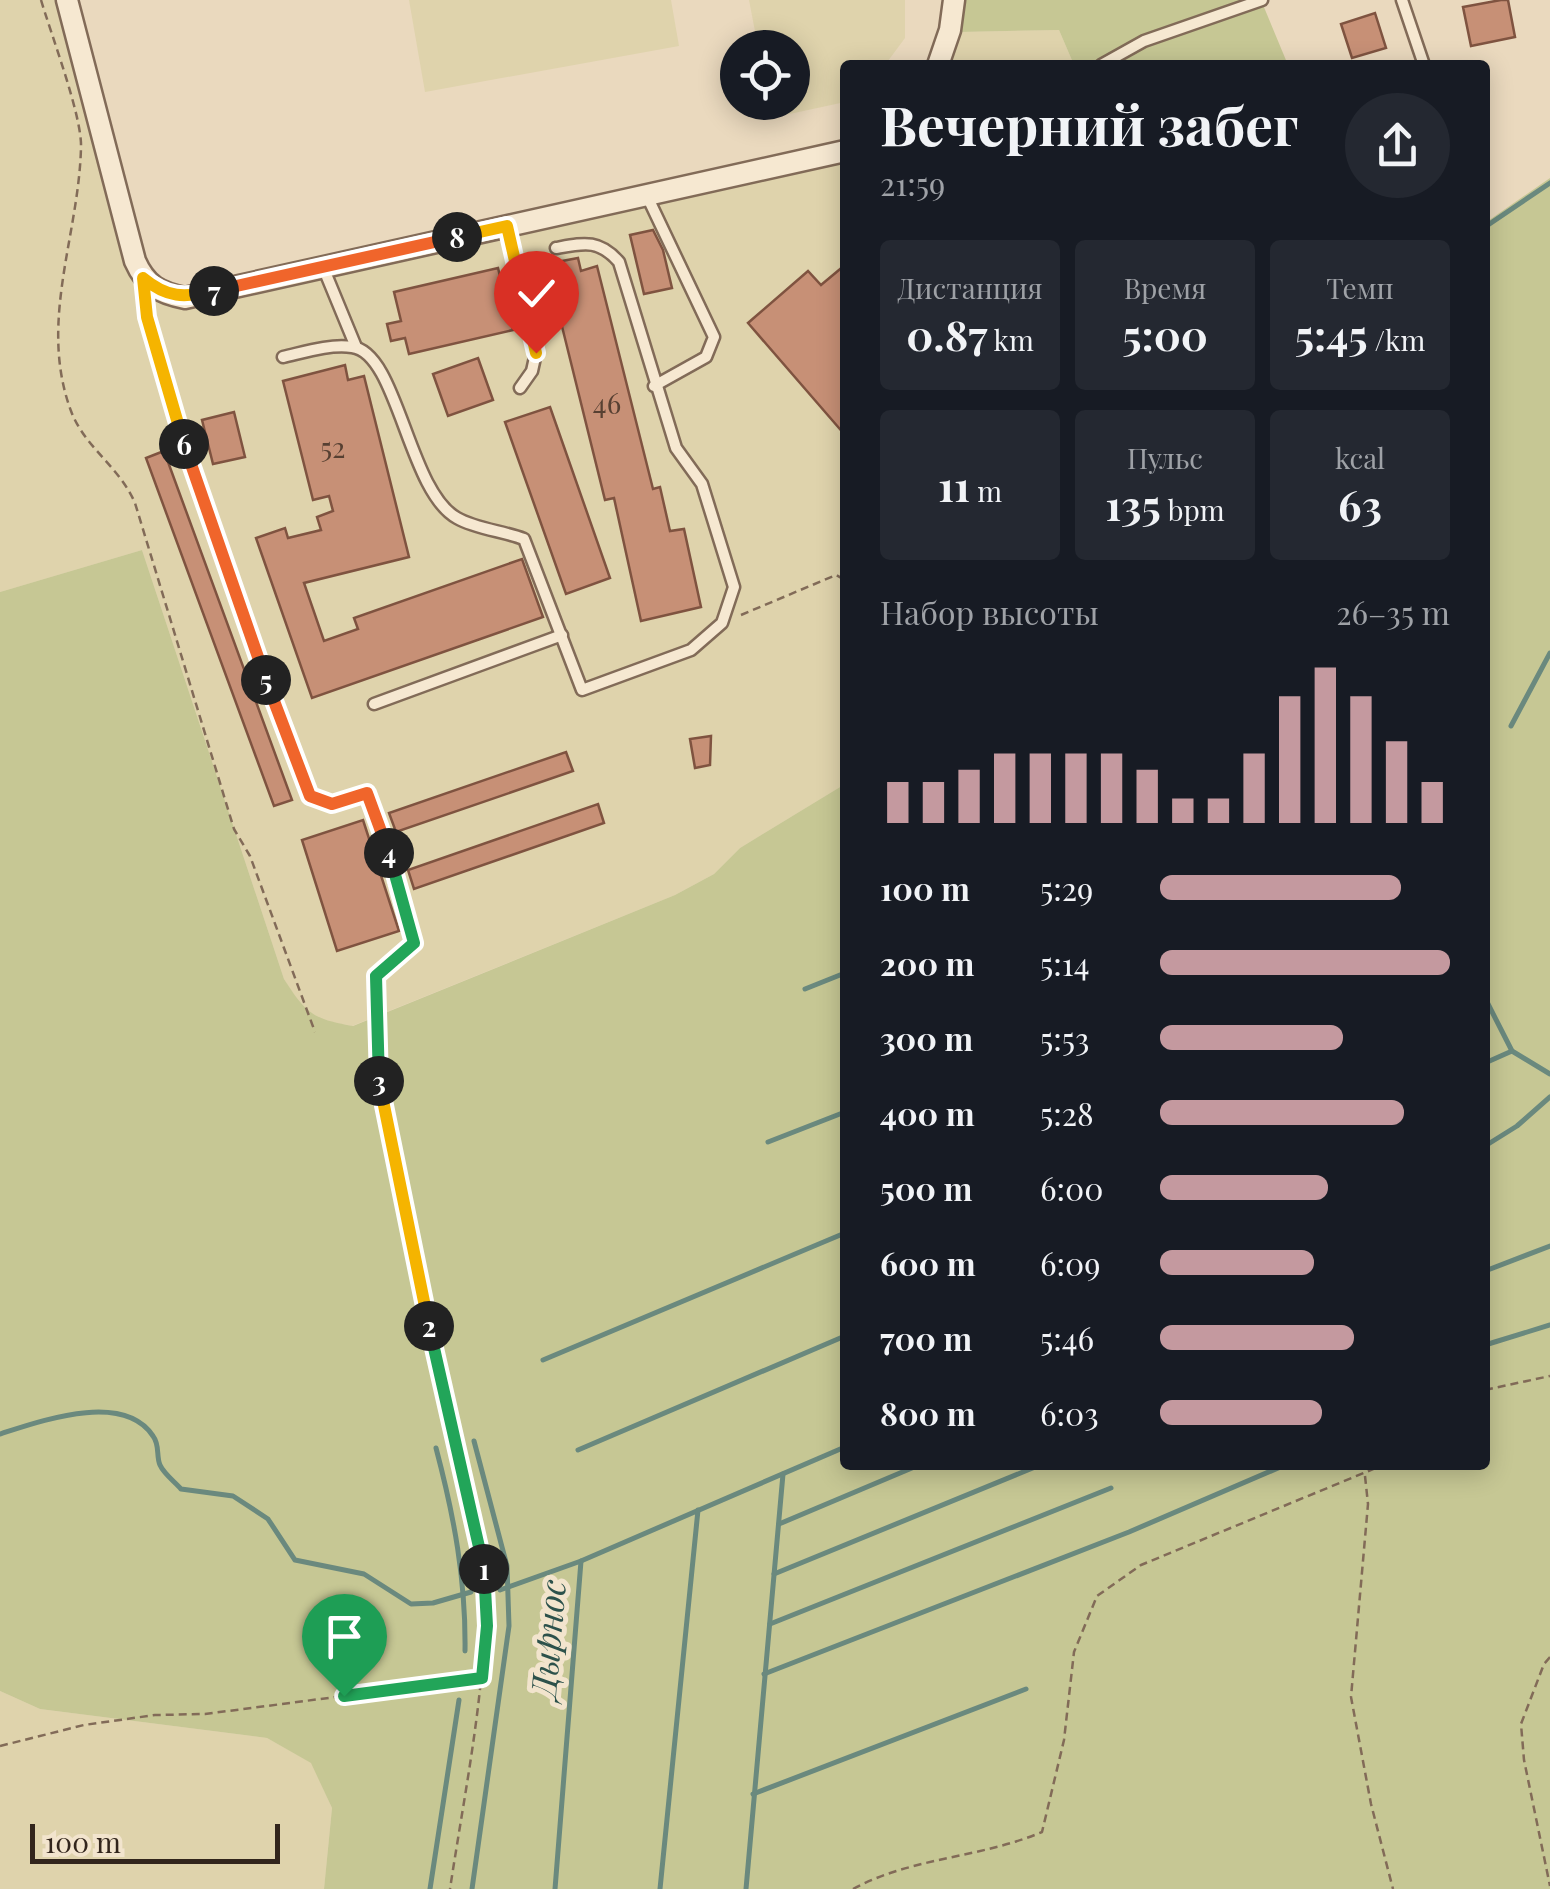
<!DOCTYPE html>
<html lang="ru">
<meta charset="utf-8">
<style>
:root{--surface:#171b24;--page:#242831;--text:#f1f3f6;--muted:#9ea1a6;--accent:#c4999f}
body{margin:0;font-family:"Playfair Display",serif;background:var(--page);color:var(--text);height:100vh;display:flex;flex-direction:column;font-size:38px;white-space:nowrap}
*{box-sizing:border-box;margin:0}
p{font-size:32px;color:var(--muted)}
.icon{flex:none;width:55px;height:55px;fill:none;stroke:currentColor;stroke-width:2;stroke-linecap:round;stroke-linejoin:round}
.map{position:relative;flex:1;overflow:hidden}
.drawer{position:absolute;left:840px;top:60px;width:650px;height:1410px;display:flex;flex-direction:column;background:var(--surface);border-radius:10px;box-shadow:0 5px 25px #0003}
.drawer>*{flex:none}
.buttons{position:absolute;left:720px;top:30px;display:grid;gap:20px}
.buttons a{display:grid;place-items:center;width:90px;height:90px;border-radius:50%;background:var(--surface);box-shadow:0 5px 25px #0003;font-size:50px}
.scale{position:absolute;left:30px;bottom:25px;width:250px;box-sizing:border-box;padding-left:10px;border:5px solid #32251c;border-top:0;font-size:28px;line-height:35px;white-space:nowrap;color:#32251c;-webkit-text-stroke:8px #f2e4cd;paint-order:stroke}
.pin{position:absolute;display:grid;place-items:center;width:85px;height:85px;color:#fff;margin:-102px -42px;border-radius:50% 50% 50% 0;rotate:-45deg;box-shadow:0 0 10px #0007}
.pin .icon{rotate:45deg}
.km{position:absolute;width:50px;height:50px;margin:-25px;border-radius:50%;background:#222;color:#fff;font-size:28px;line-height:50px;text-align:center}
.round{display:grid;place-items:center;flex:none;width:105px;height:105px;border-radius:52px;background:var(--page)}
.summary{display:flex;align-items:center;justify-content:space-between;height:170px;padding:0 40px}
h1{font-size:55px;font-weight:700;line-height:75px}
.metrics{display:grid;grid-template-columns:repeat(3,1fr);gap:15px;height:170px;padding:10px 40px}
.metrics div{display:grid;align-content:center;border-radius:10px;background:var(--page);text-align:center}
.metrics b{font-size:42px;font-weight:700}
.metrics small{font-size:28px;font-weight:400}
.metrics p{font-size:28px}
.chart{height:280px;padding:20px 40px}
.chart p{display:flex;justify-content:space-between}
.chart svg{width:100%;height:180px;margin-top:10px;stroke:var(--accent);stroke-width:6}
ul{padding:0 40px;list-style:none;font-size:32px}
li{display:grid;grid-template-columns:160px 120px 1fr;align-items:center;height:75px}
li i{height:25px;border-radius:12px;background:var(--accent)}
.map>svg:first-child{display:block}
.farmland{fill:#dfd3ac}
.green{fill:#c6c794}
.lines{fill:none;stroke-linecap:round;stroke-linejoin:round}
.stream{stroke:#6a897e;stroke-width:5}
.building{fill:#c79076;stroke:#7f5340;stroke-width:2.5}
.service-casing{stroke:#826b58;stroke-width:15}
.minor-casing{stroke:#826b58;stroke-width:25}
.path{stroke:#826b58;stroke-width:2.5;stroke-dasharray:8 5;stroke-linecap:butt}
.service{stroke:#f6e8d1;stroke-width:10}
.minor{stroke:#f6e8d1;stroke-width:20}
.split-1-casing{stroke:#fff;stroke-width:20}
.split-2-casing{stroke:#fff;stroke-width:20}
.split-3-casing{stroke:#fff;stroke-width:20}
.split-4-casing{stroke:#fff;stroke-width:20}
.split-5-casing{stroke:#fff;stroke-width:20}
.split-6-casing{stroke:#fff;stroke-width:20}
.split-7-casing{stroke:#fff;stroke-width:20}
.split-8-casing{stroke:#fff;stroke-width:20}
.split-9-casing{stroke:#fff;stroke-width:20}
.split-1{stroke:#22a559;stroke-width:12}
.split-2{stroke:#22a559;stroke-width:12}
.split-3{stroke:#f5b400;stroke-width:12}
.split-4{stroke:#22a559;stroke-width:12}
.split-5{stroke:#f0652b;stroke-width:12}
.split-6{stroke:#f0652b;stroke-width:12}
.split-7{stroke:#f5b400;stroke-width:12}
.split-8{stroke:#f0652b;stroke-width:12}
.split-9{stroke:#f5b400;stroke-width:12}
.labels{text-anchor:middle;stroke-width:10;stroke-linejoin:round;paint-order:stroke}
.number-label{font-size:28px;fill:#574032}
.water-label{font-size:35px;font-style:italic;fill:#2c514b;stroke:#f2e4cd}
</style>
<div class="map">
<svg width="1550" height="1889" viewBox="0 0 1550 1889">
<rect width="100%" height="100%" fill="#ead9be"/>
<g class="farmland">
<path d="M0,0h61l72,281 23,21 29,6 660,-147v623l-105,64 -26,26 -39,21 -323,131 -32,-6 -18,-12 -18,-29 -142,-429 -142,42z"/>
<path d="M409,0h262l8,46 -254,46z"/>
<path d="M749,0h156v38l-20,27h-40v37l-74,16 -3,-15 24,-1v-54l-34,-1z"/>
<path d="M1059,30l15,35h-125l11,-33z"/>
<path d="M0,1691l40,18 227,29 45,25 20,45 -8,81h-324z"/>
</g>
<g class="green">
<path d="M964,0h297l27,65h-214l-15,-35 -99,2z"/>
<path d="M1550,178v1711h-1226l8,-81 -21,-45 -44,-25 -227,-29 -40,-18v-1099l142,-42 142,429c22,34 28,40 69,47l322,-131 39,-21 26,-26 105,-64v681h640v-1242z"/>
</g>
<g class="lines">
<g class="stream">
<path d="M1485,227l65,-44"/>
<path d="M1511,726l39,-73"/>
<path d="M805,989l40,-16"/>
<path d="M1485,998l27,53 38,23"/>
<path d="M1485,1063l27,-12"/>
<path d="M768,1142l77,-30"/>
<path d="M1485,1146l32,-20 33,-29"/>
<path d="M1485,1271l65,-25"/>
<path d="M1485,1345l65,-20"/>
<path d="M543,1360l302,-127"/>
<path d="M0,1434c41,-13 123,-43 153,2 7,9 3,20 7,29 4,9 15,17 21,24l52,7 35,23 27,41 69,14 47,30 22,-1 38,-11"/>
<path d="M436,1448c18,68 30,132 29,203"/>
<path d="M578,1450l267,-114"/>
<path d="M779,1524l140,-59"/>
<path d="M774,1574l266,-109"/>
<path d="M500,1590l81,-29 264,-114"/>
<path d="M770,1624l341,-136"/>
<path d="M764,1674l365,-142 156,-67"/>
<path d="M753,1794l273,-105"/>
<path d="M430,1889l29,-189"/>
<path d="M472,1889l37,-263 -2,-60 -33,-125"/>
<path d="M555,1889l26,-328"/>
<path d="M660,1889l38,-379"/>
<path d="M746,1889l37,-415"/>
</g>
</g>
<g class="building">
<path d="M1501,0h7l7,37 -44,9 -8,-39z"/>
<path d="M1375,13l11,35 -34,10 -11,-34z"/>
<path d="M653,230l10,20 9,38 -28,6 -14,-59z"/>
<path d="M578,258l3,13 16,-5 56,223 7,-2 10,44 14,-2 17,78 -60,14 -27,-123 -9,2 -55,-222 15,-4 -3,-13z"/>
<path d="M845,265v170l-97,-112 60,-52 13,14z"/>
<path d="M498,268l15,62 -104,24 -4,-16 -14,3 -4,-17 14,-3 -7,-29z"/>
<path d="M478,358l15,42 -45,16 -15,-42z"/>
<path d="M345,365l3,15 16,-4 45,181 -105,26 20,58 34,-12 -4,-11 168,-59 21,58 -231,81 -56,-160 29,-10 3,10 33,-8 -4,-13 16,-6 -4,-15 -16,4 -30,-119z"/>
<path d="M550,407l60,171 -44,16 -61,-172z"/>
<path d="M234,412l11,45 -32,7 -11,-44z"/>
<path d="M164,451l128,349 -18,6 -128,-348z"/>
<path d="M711,736l-1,29 -15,3 -5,-29z"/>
<path d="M566,752l7,19 -177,61 -7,-19z"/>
<path d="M598,804l6,19 -190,66 -6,-19z"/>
<path d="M363,820l36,111 -62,20 -35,-111z"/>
</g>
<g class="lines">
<g class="service-casing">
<g id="service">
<path d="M1402,0l22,65"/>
<path d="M1101,65l43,-24 118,-41"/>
<path d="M647,196l67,141 -8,20 -52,29"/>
<path d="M507,227l29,126 -4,18 -12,17"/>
<path d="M323,267l33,80"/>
<path d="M143,279l4,38 42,144 121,335 22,8 35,-11 47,150 -37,33"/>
<path d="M283,357c22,-5 46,-13 69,-10 46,5 56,144 105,171 19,11 46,13 67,21l58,151 109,-40 31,-27 12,-36 -32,-103 -26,-36 -57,-186c-20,-23 -35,-19 -63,-14"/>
<path d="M374,704l188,-69"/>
</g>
</g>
<g class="minor-casing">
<g id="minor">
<path d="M67,0l68,261c11,25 25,32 50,37l660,-147"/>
<path d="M938,65l12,-35 4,-30"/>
</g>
</g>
<g class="path">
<path d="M41,0c10,34 41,116 40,147 -2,89 -43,175 -10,264 14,37 48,55 64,92l99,326 16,27 65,176"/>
<path d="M741,615l95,-40 9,5"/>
<path d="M376,992v64l9,65 100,449c4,107 -19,213 -35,319"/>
<path d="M1485,1390l65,-14"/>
<path d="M1365,1476l3,28 -17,193 20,107 22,85"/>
<path d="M1550,1657l-6,7 -23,60 3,36 26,126"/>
<path d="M0,1746l84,-21 71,-10 50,-1 277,-36"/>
<path d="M853,1889c59,-32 128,-31 189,-57l22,-92 10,-88 23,-56 44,-31 242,-100"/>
</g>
<use href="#service" class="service"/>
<use href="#minor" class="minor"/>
</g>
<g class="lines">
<g class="split-1-casing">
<path id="split-1" d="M344,1696l138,-18 5,-52 -3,-57"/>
</g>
<g class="split-2-casing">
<path id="split-2" d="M429,1326l55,243"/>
</g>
<g class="split-3-casing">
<path id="split-3" d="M379,1081l50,245"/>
</g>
<g class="split-4-casing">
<path id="split-4" d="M379,1081l-3,-105 38,-33 -25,-90"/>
</g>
<g class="split-5-casing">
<path id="split-5" d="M266,680l44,116 22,8 35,-11 22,60"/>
</g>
<g class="split-6-casing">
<path id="split-6" d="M184,444l82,236"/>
</g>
<g class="split-7-casing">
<path id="split-7" d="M184,444l-37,-127 -4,-39c24,20 41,20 71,13"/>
</g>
<g class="split-8-casing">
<path id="split-8" d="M214,291l243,-54"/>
</g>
<g class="split-9-casing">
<path id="split-9" d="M457,237l50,-11 29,127"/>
</g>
<use href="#split-1" class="split-1"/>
<use href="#split-2" class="split-2"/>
<use href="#split-3" class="split-3"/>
<use href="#split-4" class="split-4"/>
<use href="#split-5" class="split-5"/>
<use href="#split-6" class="split-6"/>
<use href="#split-7" class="split-7"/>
<use href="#split-8" class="split-8"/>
<use href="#split-9" class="split-9"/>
</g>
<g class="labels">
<g class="number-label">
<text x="607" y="414">46</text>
<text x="333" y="458">52</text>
</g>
<g class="water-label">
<text transform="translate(549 1639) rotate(-85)" y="12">Дырнос</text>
</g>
</g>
</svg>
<div class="buttons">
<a><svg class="icon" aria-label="locate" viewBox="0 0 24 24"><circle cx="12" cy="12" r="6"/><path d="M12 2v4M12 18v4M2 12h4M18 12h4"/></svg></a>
</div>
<div class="scale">100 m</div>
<div class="pin" style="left:344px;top:1696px;background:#1e9e55"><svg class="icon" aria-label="arrive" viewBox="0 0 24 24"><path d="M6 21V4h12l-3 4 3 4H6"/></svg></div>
<div class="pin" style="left:536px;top:353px;background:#d93025"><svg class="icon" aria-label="check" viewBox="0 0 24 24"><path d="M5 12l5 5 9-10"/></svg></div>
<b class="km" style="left:484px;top:1569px">1</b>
<b class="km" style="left:429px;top:1326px">2</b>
<b class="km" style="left:379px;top:1081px">3</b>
<b class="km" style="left:389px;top:853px">4</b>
<b class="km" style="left:266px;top:680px">5</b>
<b class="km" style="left:184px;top:444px">6</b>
<b class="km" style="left:214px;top:291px">7</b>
<b class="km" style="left:457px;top:237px">8</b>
<section class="drawer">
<div class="summary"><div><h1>Вечерний забег</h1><p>21:59</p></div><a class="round"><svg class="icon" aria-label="share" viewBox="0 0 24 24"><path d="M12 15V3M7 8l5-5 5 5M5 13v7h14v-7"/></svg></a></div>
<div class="metrics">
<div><p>Дистанция</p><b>0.87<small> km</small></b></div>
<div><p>Время</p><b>5:00</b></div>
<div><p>Темп</p><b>5:45<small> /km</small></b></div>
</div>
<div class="metrics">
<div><b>11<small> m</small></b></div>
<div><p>Пульс</p><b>135<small> bpm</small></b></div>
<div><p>kcal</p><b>63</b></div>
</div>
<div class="chart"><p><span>Набор высоты</span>26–35 m</p>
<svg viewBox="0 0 160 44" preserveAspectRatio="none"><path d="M5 44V34M15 44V34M25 44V31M35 44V27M45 44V27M55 44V27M65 44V27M75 44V31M85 44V38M95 44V38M105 44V27M115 44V13M125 44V6M135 44V13M145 44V24M155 44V34"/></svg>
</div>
<ul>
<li><b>100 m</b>5:29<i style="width:83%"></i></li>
<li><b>200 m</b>5:14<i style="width:100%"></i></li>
<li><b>300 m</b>5:53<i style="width:63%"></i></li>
<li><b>400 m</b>5:28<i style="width:84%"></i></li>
<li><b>500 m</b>6:00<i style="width:58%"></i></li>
<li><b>600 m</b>6:09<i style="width:53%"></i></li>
<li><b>700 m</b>5:46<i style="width:67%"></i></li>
<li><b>800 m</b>6:03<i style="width:56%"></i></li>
</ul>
</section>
</div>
